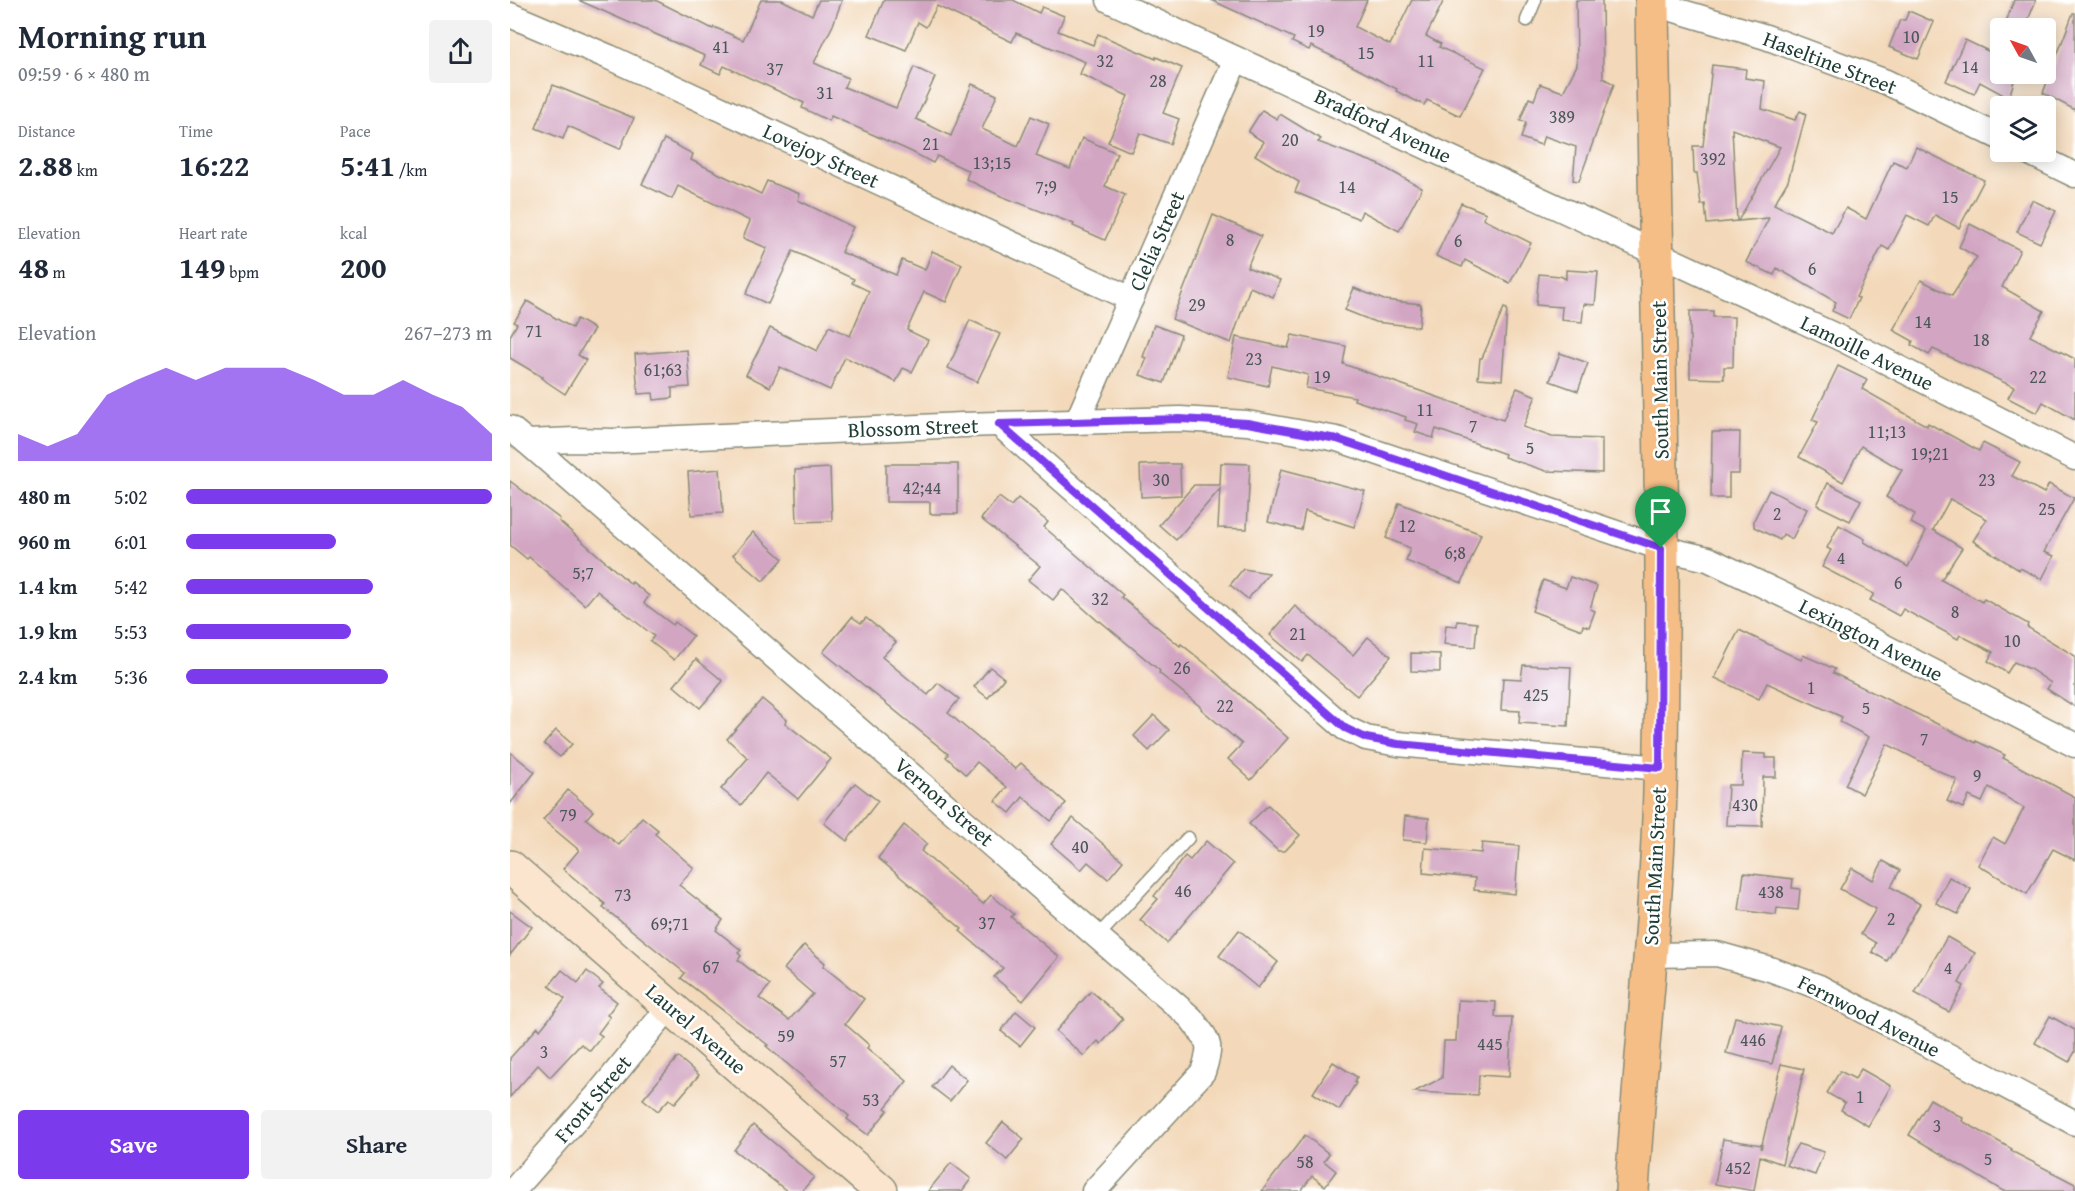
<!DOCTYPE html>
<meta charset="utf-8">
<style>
:root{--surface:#fff;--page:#f2f2f3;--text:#1f2937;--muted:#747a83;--accent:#7c3aed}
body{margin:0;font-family:"Gentium Book Plus",serif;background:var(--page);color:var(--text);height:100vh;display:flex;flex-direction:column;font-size:22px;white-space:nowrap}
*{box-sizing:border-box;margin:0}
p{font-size:20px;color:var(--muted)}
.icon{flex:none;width:33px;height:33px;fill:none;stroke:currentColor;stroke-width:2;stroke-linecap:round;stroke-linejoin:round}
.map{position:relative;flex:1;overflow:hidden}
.drawer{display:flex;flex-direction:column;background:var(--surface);width:510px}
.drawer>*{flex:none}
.needle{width:39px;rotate:310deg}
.controls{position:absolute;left:1480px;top:18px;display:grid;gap:12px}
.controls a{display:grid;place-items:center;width:66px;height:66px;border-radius:6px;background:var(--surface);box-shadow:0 3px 15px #0003;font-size:30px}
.pin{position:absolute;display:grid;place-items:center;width:51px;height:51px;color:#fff;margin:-62px -26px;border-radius:50% 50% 50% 0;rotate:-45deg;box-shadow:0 0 6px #0007}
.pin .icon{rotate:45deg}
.round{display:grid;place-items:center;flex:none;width:63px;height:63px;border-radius:6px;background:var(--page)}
.head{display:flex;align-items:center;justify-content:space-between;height:102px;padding:0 18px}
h1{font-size:33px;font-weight:600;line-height:45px}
.stats{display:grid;grid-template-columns:repeat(3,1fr);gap:9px;height:102px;padding:6px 18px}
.stats div{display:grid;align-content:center}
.stats b{font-size:30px;font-weight:600}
.stats small{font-size:16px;font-weight:400}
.stats p{font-size:16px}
.chart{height:168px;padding:12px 18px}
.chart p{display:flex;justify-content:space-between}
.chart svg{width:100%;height:108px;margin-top:6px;fill:var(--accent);opacity:.7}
.action{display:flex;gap:12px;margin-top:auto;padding:12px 18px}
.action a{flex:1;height:69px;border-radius:6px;background:var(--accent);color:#fff;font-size:24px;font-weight:600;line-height:69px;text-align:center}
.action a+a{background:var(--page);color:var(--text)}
ul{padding:0 18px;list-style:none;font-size:20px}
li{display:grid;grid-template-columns:96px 72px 1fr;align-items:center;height:45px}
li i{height:15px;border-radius:8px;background:var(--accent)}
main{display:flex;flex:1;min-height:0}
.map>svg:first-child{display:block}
.building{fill:#d2a5c2}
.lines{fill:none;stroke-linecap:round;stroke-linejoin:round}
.service-casing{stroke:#898b77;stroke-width:15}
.minor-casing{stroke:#898b77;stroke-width:27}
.secondary-casing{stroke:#898b77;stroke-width:36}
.primary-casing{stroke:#898b77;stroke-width:36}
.service{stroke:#fff;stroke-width:12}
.minor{stroke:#fff;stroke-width:24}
.secondary{stroke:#fbe5cf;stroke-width:33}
.primary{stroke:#f6be87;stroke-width:33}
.route-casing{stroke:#fff;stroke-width:12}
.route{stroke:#7c3aed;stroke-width:8}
.labels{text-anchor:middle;stroke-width:5;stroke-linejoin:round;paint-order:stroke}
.number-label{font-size:18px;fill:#4c5758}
.street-label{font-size:21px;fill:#1f3d34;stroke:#fff}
</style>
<main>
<section class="drawer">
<div class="head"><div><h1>Morning run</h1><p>09:59 · 6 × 480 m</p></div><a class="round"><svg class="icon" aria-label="share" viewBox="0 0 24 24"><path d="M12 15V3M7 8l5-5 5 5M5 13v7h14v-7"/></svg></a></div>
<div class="stats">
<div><p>Distance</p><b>2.88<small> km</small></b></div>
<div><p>Time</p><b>16:22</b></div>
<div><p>Pace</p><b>5:41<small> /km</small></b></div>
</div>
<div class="stats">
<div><p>Elevation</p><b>48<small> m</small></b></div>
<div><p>Heart rate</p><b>149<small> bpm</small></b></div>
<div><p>kcal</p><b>200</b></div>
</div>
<div class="chart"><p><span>Elevation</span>267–273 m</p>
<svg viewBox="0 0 160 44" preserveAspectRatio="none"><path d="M0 44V33L10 38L20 33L30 17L40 11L50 6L60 11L70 6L80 6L90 6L100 11L110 17L120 17L130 11L140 17L150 22L160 33V44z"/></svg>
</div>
<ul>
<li><b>480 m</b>5:02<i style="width:100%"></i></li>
<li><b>960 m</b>6:01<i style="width:49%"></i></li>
<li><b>1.4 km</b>5:42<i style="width:61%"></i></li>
<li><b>1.9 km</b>5:53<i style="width:54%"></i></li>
<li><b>2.4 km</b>5:36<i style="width:66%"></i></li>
</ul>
<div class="action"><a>Save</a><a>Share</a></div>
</section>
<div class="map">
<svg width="1565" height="1191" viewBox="0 0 1565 1191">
<rect width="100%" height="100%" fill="#fff"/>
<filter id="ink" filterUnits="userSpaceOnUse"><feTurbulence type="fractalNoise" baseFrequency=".0167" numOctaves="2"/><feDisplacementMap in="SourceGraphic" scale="12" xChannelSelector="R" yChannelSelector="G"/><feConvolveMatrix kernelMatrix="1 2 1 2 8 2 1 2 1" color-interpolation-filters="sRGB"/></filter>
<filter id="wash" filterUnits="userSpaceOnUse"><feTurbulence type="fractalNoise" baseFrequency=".008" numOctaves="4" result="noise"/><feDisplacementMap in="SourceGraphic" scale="24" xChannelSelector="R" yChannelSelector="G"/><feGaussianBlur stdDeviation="1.35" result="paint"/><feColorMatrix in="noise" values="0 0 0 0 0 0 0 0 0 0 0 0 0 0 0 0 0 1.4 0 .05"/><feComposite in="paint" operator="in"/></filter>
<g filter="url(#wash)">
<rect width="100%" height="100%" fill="#f3d9ba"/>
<g id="blocks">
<g class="building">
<path d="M68,0h77l58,29 1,-2 29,13 18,-40h21l30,15 7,-15h23l-9,25 -19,38 34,15 -4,9 52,21 18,-41 21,10 -19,42 35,17 21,-52 25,11 -15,34 36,17 13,-30 18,8 -13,32 34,13 12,-31 35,15 -12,33 20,9 -20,45 -32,-14 1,-2 -73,-28 -35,-17 3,-8 -32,-15 -4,7 -23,-12 -79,-35 -2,5 -27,-13 2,-5 -80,-37 -4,8 -19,-9 4,-9z"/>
<path d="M374,0h129l26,13 3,-6 22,9 -6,15 35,14 5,-11 58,25v-2l26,11 -19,45 16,6 -9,25 -30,-11 -9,19 -23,-10 20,-46 -48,-22 5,-12 -69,-29 -4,9 -75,-36 -11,21 -8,-5 -12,28 -37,-15z"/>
<path d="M701,0h156l-12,27 35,18 22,-45h32l-18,36 15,8 -2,3 46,21 -25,48 -33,-16 -3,5 -28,-14 1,-2 -47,-24 -39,-19 -2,4 -17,-8 2,-4z"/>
<path d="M1066,0h26l1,78 11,6 -35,97 -6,-1 3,-33 -32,-11 -3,9 -20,-7 5,-16 -6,-1 9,-23 5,2 6,-16 23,8 14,-27z"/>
<path d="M1504,0h22l-11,28h-21z"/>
<path d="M1399,11l25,11 -16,37 -29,-12 11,-27h5z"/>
<path d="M1563,13h2v97l-32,-17z"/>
<path d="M1455,40l36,17v17h15l-7,24 -29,-16 -6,12 -28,-13z"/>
<path d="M1202,65l34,4 -1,9 20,3 -3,28 33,11 5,-9 6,3 -18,67 -14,23 58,29 14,-25 20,11 27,-58 14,6 9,-20 68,33 -25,48 -24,-13 -6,11 -22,-11 -18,35 -7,-4 -26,51 3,1 -10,21 -17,-8 4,-9 -59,-34 -3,7 -28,-13 23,-44 -31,3 42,-74 -48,-18 5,92 -30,3 -2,-20 -4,1 -4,-32h-3l-1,-27h10z"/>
<path d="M43,85l81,33 -14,31 -52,-23 -5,13 -27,-11z"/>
<path d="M752,110l15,9 3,-5 41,25 -3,3 60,22 44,24 -23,43 -37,-20 -3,8 -64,-27 4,-10 -44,-27 9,-13 -16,-10z"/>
<path d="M154,139l29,15 -2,6 70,34 6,-13 33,13 -2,6 55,27 -12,25 55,23 6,-15 23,10 7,-19 30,13 -16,38 -22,-10 -17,38 21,10 -16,32 -9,-4 -7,14 -51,-25 -15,33 -50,-23 -10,20 -24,-12 24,-47 47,23 12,-25 21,10 19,-45 -17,-8 2,-4 -61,-28 -25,53 -22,-10 21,-46 -24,-10 7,-17 -72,-35 -6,13 -30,-15z"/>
<path d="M1522,200l24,11 -16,32 -23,-11z"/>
<path d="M951,203l25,10 -3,6 48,24 -21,40 -45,-23 -3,7 -26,-11z"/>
<path d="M703,215l48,21 -14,31 33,13 -7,17 -23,-10 -19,56 -59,-24z"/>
<path d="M1460,224l50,26 -18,37 42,24 -14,25 45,23v61l-32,-18 -6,11 -29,-15 6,-11 -81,-38 -4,6 -18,-10 2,-4 -20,-11 28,-50 31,16 25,-39 -18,-10z"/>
<path d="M1056,270l32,2 -3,33 -11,-1 -2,18 -21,-2 1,-13 -26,-2 3,-31 21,2 6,3z"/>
<path d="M844,288l30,12 37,4 -2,23 -44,-5 -30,-12z"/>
<path d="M17,301l45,27 5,-9 17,10 -16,26 8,5 -21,34 -24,-16 1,-1 -32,-19v-22l7,-12 -3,-2z"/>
<path d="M994,308l3,1 -5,71 -24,-2 2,-20h2z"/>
<path d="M1180,311h23v6h21l-1,50h-9v12l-34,-1z"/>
<path d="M460,320l30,14 -23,48 -29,-14z"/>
<path d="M644,325l27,10 -17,48 -24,-8 7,-17 -4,-1z"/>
<path d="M782,335l54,11 -3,18 160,56 14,-32 19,8 -13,31 29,10 50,2v34l-56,-2 -42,-14 1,-3 -69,-25 -3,9 -18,-6 3,-8 -13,-4 1,-3 -52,-17 1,-3 -49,-9 2,-13 -36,-9 -4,20 -40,-9 8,-40 52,11z"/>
<path d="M177,350l3,37 -18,1v10l-18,2 -1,-7 -15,1 -3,-40z"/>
<path d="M1050,353l28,10 -10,28 -28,-10z"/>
<path d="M1328,366l29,14 -5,9 65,37 1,-3 51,28 4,-8 37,19 -8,14 32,17 5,-9 25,14 -30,54 10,4 -12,23 -22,-11 -1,2 -46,-29 14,-22 -37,-20 -17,31 29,18 -21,32 41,22 2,-3 44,25 -1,3 48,29v51l-28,-18 4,-6 -21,-14 -16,-7 -7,11 -19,-12 5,-9 -33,-17 -2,4 -55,-30 -4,7 -29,-16 4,-6 -52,-27 9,-17 -4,-2 12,-23 26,14 -1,3 44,25 18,-36 -15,-8 4,-9 -29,-17 16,-27 -41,-24 -18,36 -44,-25 19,-35 -6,-2z"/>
<path d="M1202,432h28l-1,42h-10v24h-18z"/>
<path d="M711,463l29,1 -3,65 -29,-1 2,-39 -44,51 -17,-15 35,-40h26z"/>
<path d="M376,464h72v50h-28v-12h-44z"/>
<path d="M655,464h15l1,31 -40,2 -1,-32z"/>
<path d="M320,468l2,53 -35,1 -2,-52z"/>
<path d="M210,469l3,44 -32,2 -3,-43z"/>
<path d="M771,469l84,22 -11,36 -49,-16 -4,19 -33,-8z"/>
<path d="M0,481l50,38 -1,2 72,63 1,-2 17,14 -5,7 29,22 2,-3 18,14 -19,24 -24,-19 4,-5 -57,-45 -12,14 -56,-48 -2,2 -17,-14z"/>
<path d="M1318,483l33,17 -11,21 -33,-16z"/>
<path d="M1259,490l38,19 -15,30 -9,-5 -3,6 -26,-13v-7z"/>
<path d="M489,497l12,9 7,-8 30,24 -4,5 79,68 -2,2 59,49 1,-2 25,20 82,74 -37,42 -23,-21 14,-15 -41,-35 1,-1 -43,-35 1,-2 -60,-50 -1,1 -37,-33 -9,11 -25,-20 12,-14 -59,-47z"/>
<path d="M889,503l82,31 -19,49 -56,-22 4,-13 -24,-10z"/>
<path d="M243,532l30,27 -20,22 -30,-26z"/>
<path d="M733,569l26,4 -21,26 -18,-14z"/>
<path d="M1060,577l27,9 -7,23 5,2 -6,16 -6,-2 -1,5 -50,-19 11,-31 23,8z"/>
<path d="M785,606l58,49 15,-18 23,19 -34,40 -49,-41 -6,7 -32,-27z"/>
<path d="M342,617l9,6 5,-5 30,24 -14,15 46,38 10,-12 21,16 -11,14 67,56 6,-6 45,40 -15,18 -28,-24 -13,16 -15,-12 12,-14 -30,-25 -11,13 -20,-18 2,-3 -125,-102z"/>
<path d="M947,621l20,2 -2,24 -31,-3 2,-19 11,1z"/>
<path d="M1229,630l62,30 2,-5 32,14 -2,4 143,70v-2l29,14 -2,3 72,39v63l-22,-11 -26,45 -49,-29 15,-28 12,7 19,-36 -35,-21 -7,15 -13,-6 -6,12 -16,-7 10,-21 -70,-36 -25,50 -17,-9 24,-48 -29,-15 2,-5 -75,-34 -8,16 -44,-21z"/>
<path d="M901,653l29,1v18l-29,-1z"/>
<path d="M186,659l27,22 -23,27 -26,-22z"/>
<path d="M1013,665l48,2 -3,59 -49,-3 1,-12 -19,-1 2,-32 18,1z"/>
<path d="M480,667l14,11 -16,20 -14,-11z"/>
<path d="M252,699l25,21 -2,3 46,36 -33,40 -32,-26 -25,32 -20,-16 27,-31 -21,-19z"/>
<path d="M644,715l15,15 -20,21 -15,-15z"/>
<path d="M46,730l16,14 -12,13 -16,-13z"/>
<path d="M0,752l25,20 -25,32z"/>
<path d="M1232,753l24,1v4h10v19h-13l-1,49 -36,-1 2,-40h13z"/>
<path d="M345,783l23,18 -31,40 -23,-18z"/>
<path d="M58,790l25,21 -7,8 33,26 23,-28 16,13 -3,4 39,34 -15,17 44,35 -7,10 25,20 -3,3 3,3 -3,4 32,25 -11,13 30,22 24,-26 -29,-25 20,-24 21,18 -2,3 41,33 -19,25 24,21 -2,3 40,33 -22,27 3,2 -20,25 -21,-16 2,-3 -83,-70 2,-1 -87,-67 4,-5 -82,-66 2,-3 -42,-35 16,-19 -36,-30z"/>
<path d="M758,805l32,30 -15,16h-7l-29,-27z"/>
<path d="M895,816l24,2 -2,24 -24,-2z"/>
<path d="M563,818l50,43 -15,18 -20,-17 -7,8 -30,-26z"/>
<path d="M394,825l23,19 -6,7 62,53 8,-9 23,19 -3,3 48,40 -36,44 -29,-24 9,-9 -43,-37 2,-2 -84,-71z"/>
<path d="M696,841l27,23 -66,79 -27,-23 18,-21 -4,-3 31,-40 5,4z"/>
<path d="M972,843l37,3 -4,48 -41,-4 1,-12 -52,-5 2,-25 56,5z"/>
<path d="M1373,861l17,9 -9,17 29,17 -33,57 -15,-9 4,-9 -15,-9 15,-25 -36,-20 12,-21 21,12z"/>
<path d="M1234,873l49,6 -1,9 8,1 -2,21 -21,-2 -1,7 -37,-5z"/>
<path d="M1439,877l22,12 -13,25 -22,-11z"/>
<path d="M0,911l22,16 -22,28z"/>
<path d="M729,930l39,32 -20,26 -39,-32z"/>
<path d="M1437,937l28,16 -16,30 5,3 -15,26 -34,-19z"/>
<path d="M52,970l16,13 9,-12 16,13 -4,4 18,14 -10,13 3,2 -12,16 4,3 -12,15 -9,-7 -31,33 -12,-12 -28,32v-39l28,-31 2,3 25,-31 -16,-13z"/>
<path d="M581,991l32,28 -22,25 -3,-3 -14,15 -28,-25z"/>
<path d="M948,1000l38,2 -1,15h17l-3,60 -30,-2 -1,20 -64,-3 28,-14 2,-37h12z"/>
<path d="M506,1011l19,16 -15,19 -19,-15z"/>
<path d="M1540,1016l25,14v22l-6,10 -34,-19z"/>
<path d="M1225,1017l46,10 -9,37 -46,-11z"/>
<path d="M168,1057l21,18 -24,28 -6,-4 -11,12 -15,-12z"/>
<path d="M823,1062l24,15 -3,5 2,1 -17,27 -26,-17z"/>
<path d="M1271,1064l23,5 -22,95 -22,-8 -6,35 -39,-7 8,-45 39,6 -1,4z"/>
<path d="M439,1065l18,15 -17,21 -18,-14z"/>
<path d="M1351,1069l30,17 -23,40 -27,-16 4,-7 -18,-10 13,-22 15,8z"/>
<path d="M1420,1099l33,19 -1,3 50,28 -1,2 64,33v7h-72l-94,-56z"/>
<path d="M493,1122l21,17 -17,21 -21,-17z"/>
<path d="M243,1125l61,52 -12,14h-15l-53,-41z"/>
<path d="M795,1135l24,19 -5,7 12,10 -11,15 -13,-10 -11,15h-39z"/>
<path d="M1288,1144l26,8 -9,23 -29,-10z"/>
<path d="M441,1163l20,16 -9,12h-34z"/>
</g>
</g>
</g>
<g filter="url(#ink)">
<use href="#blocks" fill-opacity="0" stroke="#898b77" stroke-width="1.5"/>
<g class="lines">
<g class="service-casing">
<g id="service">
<path d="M1017,20l8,-20"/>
<path d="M588,936l90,-98"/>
</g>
</g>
<g class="minor-casing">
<g id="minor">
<path d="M599,0l735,340 231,118"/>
<path d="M1142,3l114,34 120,45 115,56"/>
<path d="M0,15l99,42 522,242"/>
<path d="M1518,152l47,23"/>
<path d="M567,422l159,-363"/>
<path d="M489,424l346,304 21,10 32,6 262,24"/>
<path d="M0,428l17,14 47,-2 39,1 349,-16 218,-6 67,4 90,16 324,109 47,11 90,43 277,143"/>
<path d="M17,442l664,576c18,25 22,24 12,54l-109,119"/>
<path d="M1141,955l66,-1 53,15 49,18 256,136"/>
<path d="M3,1191l82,-93 75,-92"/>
</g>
</g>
<g class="secondary-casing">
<path id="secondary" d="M0,867l371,324"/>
</g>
<g class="primary-casing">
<path id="primary" d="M1122,1191c8,-134 24,-266 28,-400 7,-264 -5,-527 -8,-791"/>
</g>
<use href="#service" class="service"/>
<use href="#minor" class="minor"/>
<use href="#secondary" class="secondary"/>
<use href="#primary" class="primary"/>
</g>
</g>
<g class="lines" filter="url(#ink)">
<g class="route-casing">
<path id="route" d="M670,419l67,4 90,16 324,109 -1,220 -262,-24 -32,-6 -21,-10 -346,-304z"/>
</g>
<use href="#route" class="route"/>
</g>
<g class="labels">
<g class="number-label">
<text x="806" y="37">19</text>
<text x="1401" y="43">10</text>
<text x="211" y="53">41</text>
<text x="856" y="59">15</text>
<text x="595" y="67">32</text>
<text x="916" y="67">11</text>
<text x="1460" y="73">14</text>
<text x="265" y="75">37</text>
<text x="648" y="87">28</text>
<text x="315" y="99">31</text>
<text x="1052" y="123">389</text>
<text x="780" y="146">20</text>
<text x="421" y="150">21</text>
<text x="1203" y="165">392</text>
<text x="482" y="169">13;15</text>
<text x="536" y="193">7;9</text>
<text x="837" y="193">14</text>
<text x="1440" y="203">15</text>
<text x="720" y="246">8</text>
<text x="948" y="247">6</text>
<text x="1302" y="275">6</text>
<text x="687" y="311">29</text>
<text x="1413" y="328">14</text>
<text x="24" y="337">71</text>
<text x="1471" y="346">18</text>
<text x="744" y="365">23</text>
<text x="153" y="376">61;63</text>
<text x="812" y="383">19</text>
<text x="1528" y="383">22</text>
<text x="915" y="416">11</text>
<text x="963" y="432">7</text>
<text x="1377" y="438">11;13</text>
<text x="1020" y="454">5</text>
<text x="1420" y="460">19;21</text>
<text x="651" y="486">30</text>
<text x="1477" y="486">23</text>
<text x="412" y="494">42;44</text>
<text x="1537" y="515">25</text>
<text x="1267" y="520">2</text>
<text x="897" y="532">12</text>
<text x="945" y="559">6;8</text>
<text x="1331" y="564">4</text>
<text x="73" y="579">5;7</text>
<text x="1388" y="589">6</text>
<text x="590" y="605">32</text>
<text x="1445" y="618">8</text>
<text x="788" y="640">21</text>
<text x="1502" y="647">10</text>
<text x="672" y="674">26</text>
<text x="1301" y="694">1</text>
<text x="1026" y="701">425</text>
<text x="715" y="712">22</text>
<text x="1356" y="714">5</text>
<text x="1414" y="745">7</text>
<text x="1467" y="782">9</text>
<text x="1235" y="811">430</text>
<text x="58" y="821">79</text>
<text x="570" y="853">40</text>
<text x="673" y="897">46</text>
<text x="1261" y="898">438</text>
<text x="113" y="901">73</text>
<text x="1381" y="925">2</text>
<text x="477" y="929">37</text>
<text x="160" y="930">69;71</text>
<text x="201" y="973">67</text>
<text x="1438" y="974">4</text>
<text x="276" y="1042">59</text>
<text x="1243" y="1046">446</text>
<text x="980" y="1050">445</text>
<text x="34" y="1058">3</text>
<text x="328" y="1067">57</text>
<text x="1350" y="1103">1</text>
<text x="361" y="1106">53</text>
<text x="1427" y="1132">3</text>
<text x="1478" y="1165">5</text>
<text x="795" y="1168">58</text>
<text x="1228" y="1174">452</text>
</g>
<g class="street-label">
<text transform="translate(1320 63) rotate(21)" y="7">Haseltine Street</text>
<text transform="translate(873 126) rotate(25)" y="7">Bradford Avenue</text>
<text transform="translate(311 156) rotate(25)" y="7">Lovejoy Street</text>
<text transform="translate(647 241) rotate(-66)" y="7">Clelia Street</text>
<text transform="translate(1357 353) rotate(26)" y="7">Lamoille Avenue</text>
<text transform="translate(1150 380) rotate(-91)" y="7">South Main Street</text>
<text transform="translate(403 428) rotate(-2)" y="7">Blossom Street</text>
<text transform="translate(1361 640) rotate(27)" y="7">Lexington Avenue</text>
<text transform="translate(434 802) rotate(41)" y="7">Vernon Street</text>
<text transform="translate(1145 866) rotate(-87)" y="7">South Main Street</text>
<text transform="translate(1359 1016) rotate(27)" y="7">Fernwood Avenue</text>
<text transform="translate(186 1029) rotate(41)" y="7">Laurel Avenue</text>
<text transform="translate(83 1099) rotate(-50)" y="7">Front Street</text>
</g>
</g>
</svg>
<div class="controls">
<a><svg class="needle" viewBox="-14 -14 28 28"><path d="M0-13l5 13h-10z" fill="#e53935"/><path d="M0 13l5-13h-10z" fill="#747a83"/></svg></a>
<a><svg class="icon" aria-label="layers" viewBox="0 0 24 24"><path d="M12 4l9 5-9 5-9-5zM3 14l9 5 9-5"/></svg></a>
</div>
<div class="pin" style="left:1151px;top:548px;background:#1e9e55"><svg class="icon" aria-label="arrive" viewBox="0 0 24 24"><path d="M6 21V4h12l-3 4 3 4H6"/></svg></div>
</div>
</main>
